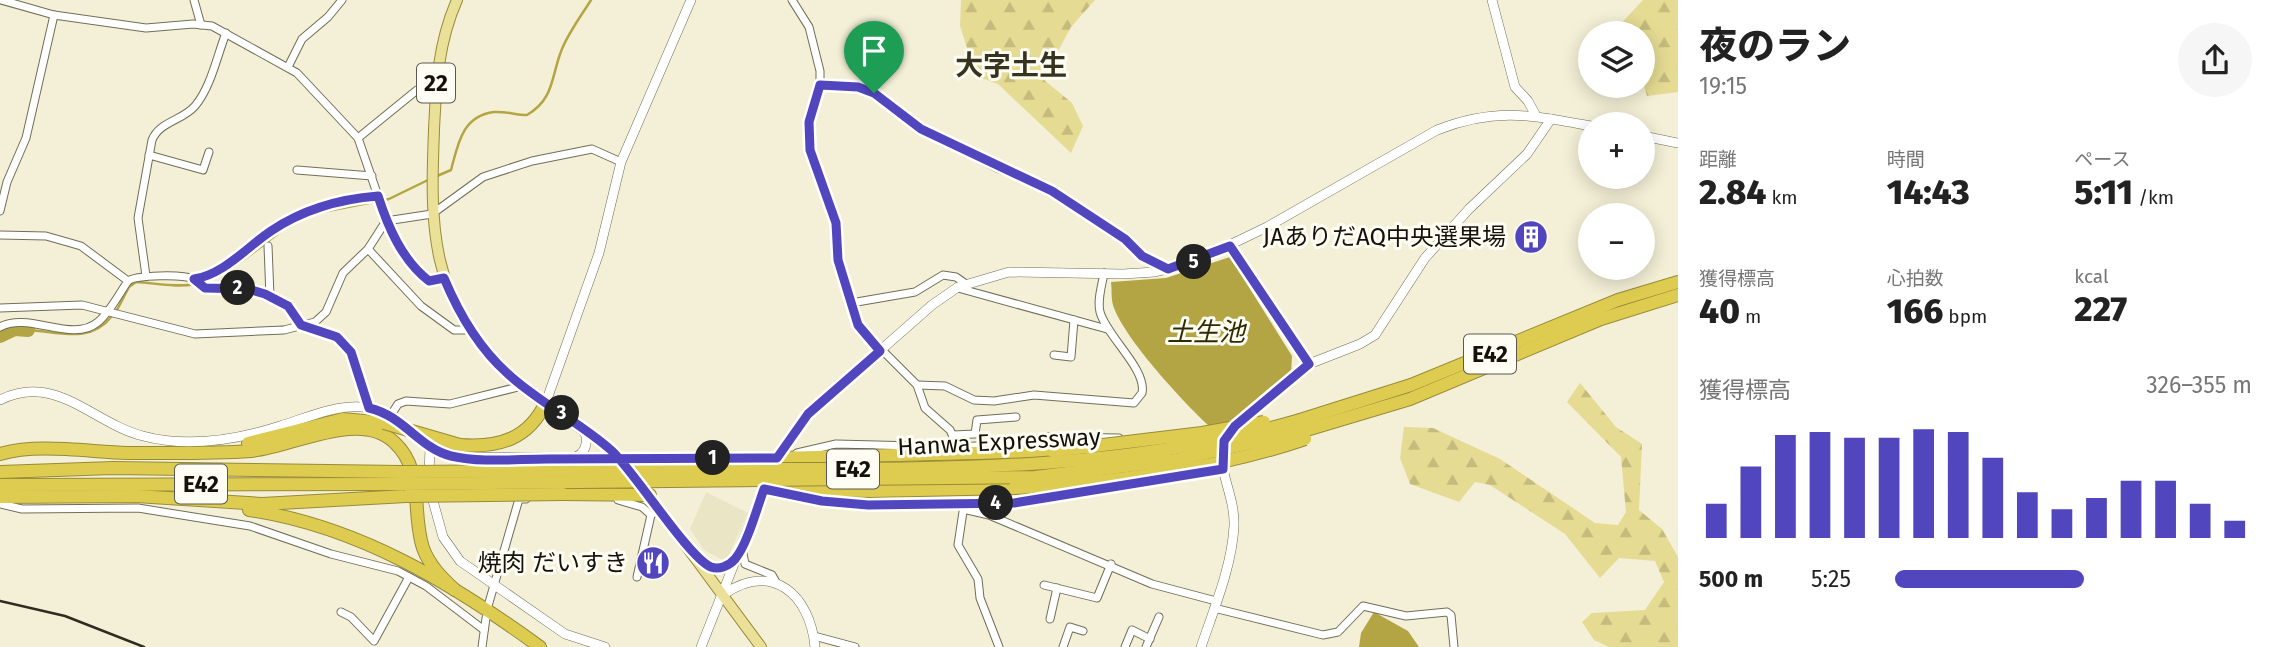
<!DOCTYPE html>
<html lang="ja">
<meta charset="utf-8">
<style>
:root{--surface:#fff;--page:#f6f6f6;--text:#222;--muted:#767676;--accent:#5146bd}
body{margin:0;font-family:"Fira Sans","Noto Sans JP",sans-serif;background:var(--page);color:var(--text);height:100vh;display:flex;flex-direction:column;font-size:26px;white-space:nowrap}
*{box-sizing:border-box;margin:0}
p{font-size:23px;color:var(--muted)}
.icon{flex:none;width:38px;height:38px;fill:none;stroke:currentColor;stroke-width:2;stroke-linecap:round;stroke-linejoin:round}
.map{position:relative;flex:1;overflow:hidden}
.details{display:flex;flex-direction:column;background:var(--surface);width:595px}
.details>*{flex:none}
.controls{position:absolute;left:1578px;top:21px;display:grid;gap:14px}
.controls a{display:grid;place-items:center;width:77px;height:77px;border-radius:50%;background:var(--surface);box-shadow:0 4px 18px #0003;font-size:35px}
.pin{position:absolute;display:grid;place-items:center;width:60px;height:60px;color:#fff;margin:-72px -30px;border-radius:50% 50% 50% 0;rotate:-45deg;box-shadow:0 0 7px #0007}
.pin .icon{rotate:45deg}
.km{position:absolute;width:35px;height:35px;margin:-18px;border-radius:50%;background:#222;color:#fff;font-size:19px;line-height:35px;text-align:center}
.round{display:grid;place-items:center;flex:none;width:74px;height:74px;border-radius:37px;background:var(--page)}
.head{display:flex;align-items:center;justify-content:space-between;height:119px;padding:0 21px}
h1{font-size:38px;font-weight:800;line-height:52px}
.figures{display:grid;grid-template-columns:repeat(3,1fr);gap:10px;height:119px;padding:7px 21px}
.figures div{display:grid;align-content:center}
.figures b{font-size:35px;font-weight:800}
.figures small{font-size:19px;font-weight:400}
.figures p{font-size:19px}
.chart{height:196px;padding:14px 21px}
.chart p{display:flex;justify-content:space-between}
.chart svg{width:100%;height:126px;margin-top:7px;stroke:var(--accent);stroke-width:6}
ul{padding:0 21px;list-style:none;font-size:23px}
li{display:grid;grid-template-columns:112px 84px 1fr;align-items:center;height:52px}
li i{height:18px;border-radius:9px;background:var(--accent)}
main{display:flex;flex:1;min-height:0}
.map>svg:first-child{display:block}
.built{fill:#eae6c5}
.forest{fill:url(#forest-firs)}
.water{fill:#b3a543}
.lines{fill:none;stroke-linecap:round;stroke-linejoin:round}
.stream{stroke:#b3a543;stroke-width:2.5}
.river{stroke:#b3a543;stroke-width:14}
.minor-casing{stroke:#716e58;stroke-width:9}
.tertiary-casing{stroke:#716e58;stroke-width:10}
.primary-casing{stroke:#978b38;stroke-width:12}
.motorway-casing{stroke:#978b38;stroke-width:14}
.minor{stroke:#fff;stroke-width:7}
.tertiary{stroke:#fff;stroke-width:9}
.primary{stroke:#ebe097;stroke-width:10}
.motorway{stroke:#decc51;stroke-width:12}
.rail{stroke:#2e2b22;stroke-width:2.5}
.motorway-bridge-casing{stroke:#978b38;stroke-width:14;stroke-linecap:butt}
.motorway-bridge{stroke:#decc51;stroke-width:12}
.route-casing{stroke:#fff;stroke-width:14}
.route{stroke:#5146bd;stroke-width:9}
.labels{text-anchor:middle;stroke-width:6;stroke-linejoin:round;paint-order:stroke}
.shield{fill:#fefdf3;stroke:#5a5850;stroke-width:2}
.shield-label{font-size:23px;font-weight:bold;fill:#14120a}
.poi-label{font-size:24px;fill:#14120a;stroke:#fefdf3;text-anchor:end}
.street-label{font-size:24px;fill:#14120a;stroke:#fefdf3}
.water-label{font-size:26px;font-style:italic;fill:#2f2a00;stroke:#fefdf3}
.quarter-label{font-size:28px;font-weight:bold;fill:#36331f;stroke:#fefdf3}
</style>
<main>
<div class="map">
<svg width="1678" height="647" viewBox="0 0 1678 647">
<defs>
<pattern id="forest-firs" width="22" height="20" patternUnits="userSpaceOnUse" patternTransform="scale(1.75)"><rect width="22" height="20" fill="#e5db93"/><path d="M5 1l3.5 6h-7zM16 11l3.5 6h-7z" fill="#c4bb7d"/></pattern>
</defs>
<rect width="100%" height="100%" fill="#f4f0d7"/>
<path class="built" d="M706,492l42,21 -22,49 -22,-12 -14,-21z"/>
<g class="forest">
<path d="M961,0h134l-24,27 -28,52 29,24 11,23 -12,27 -73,-69 -22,-8 -16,-50z"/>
<path d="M1643,0h35v92l-31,4 -4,-14v-49h-31z"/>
<path d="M1580,383l36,44 26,17 -3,66 23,19 16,28v90h-69l-15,-7 -12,-18 10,-9 53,-3 19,-28 -9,-21 -36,-3 -19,20 -35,-44 -75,-49 -15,-3 -16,20 -49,-18 -10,-26 4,-31 29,1 67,31 95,64 23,2 8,-13 -5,-55 -54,-55z"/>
</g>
<g class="water">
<path d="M1230,257l62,99 -1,19 -74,58c-27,-23 -94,-95 -104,-128 -2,-7 -1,-16 -2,-23l55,-4z"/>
<path d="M1374,612l34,19 11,16h-60l2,-14z"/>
</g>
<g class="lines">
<g class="stream">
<path d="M437,176l14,-6c7,-26 11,-54 43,-58 11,-1 22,3 33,3 28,-16 24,-40 35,-66 7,-17 19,-33 29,-49"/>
<path d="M307,215l82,-16 39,-19"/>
<path d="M117,310l12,-23 7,-5c19,1 41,6 59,2 33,-6 72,-44 100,-63"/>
<path d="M28,330c32,2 62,14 84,-14"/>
</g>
<path class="river" d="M0,336l15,-7 13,1"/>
<g class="minor-casing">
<g id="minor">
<path d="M1,0l53,15 92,13 47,-4 19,2 85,47 61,65 31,90 30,44 10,9 15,-3"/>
<path d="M194,0l7,25"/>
<path d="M792,0l17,27 11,44v14l-11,37 1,29 26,72 2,37 19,65 60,60 8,23 25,22 8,17"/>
<path d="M288,67l14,-28 26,-22 14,-17"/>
<path d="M820,85l38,2 16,6 47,36 74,38 57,24 73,48 17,17 26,13"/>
<path d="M358,138l59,-48 19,-5"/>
<path d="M149,155l54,15 6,-18"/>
<path d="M297,170l75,6"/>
<path d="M0,211l7,-29 19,-44 28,-123"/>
<path d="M0,235l46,1 35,10 47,35c8,-6 55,-7 65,-2 5,3 5,8 12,9 40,6 73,-6 96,37 53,10 54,37 68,83"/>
<path d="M268,246l2,50"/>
<path d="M1230,246l79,118"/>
<path d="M368,249l53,57 33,24h17"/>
<path d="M146,276l-8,-58 14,-78c8,-19 30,-19 43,-34 16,-19 22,-50 31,-73"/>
<path d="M194,279c29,-4 53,-32 77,-48 32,-22 69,-32 107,-35"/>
<path d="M958,288l149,41"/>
<path d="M851,303l64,-11 28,-17 13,2 10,7"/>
<path d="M0,308l82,-3 113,29 89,-4 31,-8 11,-10 17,-39 25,-24 18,-28 46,-7 51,-37 49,-16 60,-12 29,13"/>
<path d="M0,327c29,-16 72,17 98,-5 12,-10 21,-28 30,-41"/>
<path d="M1054,355l17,2 3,-37"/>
<path d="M917,385l28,1 29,14 20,1 40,-6 100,8 8,-10c5,-24 -35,-56 -42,-81 -3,-12 2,-27 4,-39"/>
<path d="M391,415l7,-11 8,-3 44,3 72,-18"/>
<path d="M953,435l22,-1 2,-14 39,-3"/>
<path d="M797,453l39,-9 122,3 55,-3 36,-7 70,1"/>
<path d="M1168,478l55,-9"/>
<path d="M787,493l35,8 46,4 146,-2 108,-19"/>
<path d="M618,500l24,7 9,8 9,-7"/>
<path d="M0,504l22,5 116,-1 112,18 81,28 67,17 28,15 58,44"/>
<path d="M964,505l-6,40 20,34 2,19 19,49"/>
<path d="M963,509l26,6 163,69 64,17"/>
<path d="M742,548l3,16 27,11 5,9"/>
<path d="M701,559c12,11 23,11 35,0"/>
<path d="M637,577l14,-62"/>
<path d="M1044,585l53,13 14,-34"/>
<path d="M488,606l31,-107h7"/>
<path d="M1214,608l109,27 15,-3 25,-26 43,10 41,-4 4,3 3,32"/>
<path d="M341,612l10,5 23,24 35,-64"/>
<path d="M1050,619l7,-31"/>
<path d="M814,636l41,11"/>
<path d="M482,647l4,-29"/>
<path d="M1063,647l7,-20 13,4"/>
<path d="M1125,647l7,-17 18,9"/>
<path d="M1146,647l13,-30"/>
</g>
</g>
<g class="tertiary-casing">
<g id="tertiary">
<path d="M1492,0l23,87 13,14 7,13"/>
<path d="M1643,136l35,7"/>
<path d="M0,400c56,-28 92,23 143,36 44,12 93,4 137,-10 26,-8 54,-21 82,-19 41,3 59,44 98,50l317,1"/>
<path d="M546,402l53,-149 22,-91 70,-162"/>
<path d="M1233,428l76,-64 51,-20 15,-9 50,-77 44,-49 58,-55 24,-35"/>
<path d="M573,458c13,-4 16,-16 11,-28"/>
<path d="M776,460l32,-46 124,-109 26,-18 51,-15 114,2 32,-2 37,-9 75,-36 170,-97c58,-23 94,-15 154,-4"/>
<path d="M429,476l1,-29"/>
<path d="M430,490l13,47 17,24 105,73 40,13"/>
<path d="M724,594c49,-33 86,1 91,53"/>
<path d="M701,647l64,-161"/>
<path d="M1201,647c13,-38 31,-81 33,-121 1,-25 -11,-46 -13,-70"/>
</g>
</g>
<g class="primary-casing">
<path id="primary" d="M457,0c-19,43 -21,85 -23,130 -4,99 -4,167 71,241 37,37 86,57 122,95l134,181"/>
</g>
<g class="motorway-casing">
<g id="motorway">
<path d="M1300,420l111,-35 207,-85 60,-18"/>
<path d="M1303,431l107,-32 191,-80 77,-24"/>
<path d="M248,443l95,-24 41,4"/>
<path d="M460,445c39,3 69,-6 86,-43"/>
<path d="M0,454c37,-11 89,-2 128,-1 40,0 82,1 123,-2 41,-4 109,-42 143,-9 31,28 17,70 29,106 6,17 19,30 32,42"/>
<path d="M777,458l276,-7"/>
<path d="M0,472l113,-4 289,4"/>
<path d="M0,485l403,-1"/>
<path d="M764,489l106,2 144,-3"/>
<path d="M563,494l87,1"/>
<path d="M0,497l136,-1 126,8 144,-8"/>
<path d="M249,510c109,16 203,73 291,137"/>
</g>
</g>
<use href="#minor" class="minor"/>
<use href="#tertiary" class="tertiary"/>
<use href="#primary" class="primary"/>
<use href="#motorway" class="motorway"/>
<path class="rail" d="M0,601l65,15 79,31"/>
<g class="motorway-bridge-casing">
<g id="motorway-bridge">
<path d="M384,423l76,22"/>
<path d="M1053,451l149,-18 62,-11"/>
<path d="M402,472c124,-1 248,-3 371,-3 177,0 356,1 527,-49"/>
<path d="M403,484l632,-7 140,-17 128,-29"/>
<path d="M1014,488c98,-6 197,-17 291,-49"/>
<path d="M406,496l157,-2"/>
</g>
</g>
<use href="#motorway-bridge" class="motorway-bridge"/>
</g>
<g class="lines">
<g class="route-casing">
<path id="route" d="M874,93l-16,-6 -38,-2 -11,37 1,28 26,73 2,37 20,65 22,26 -72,63 -31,44c-77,0 -153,1 -230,1 -31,0 -66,4 -96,-3 -32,-8 -47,-40 -82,-48l-18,-56 -14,-15 -36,-12 -13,-19 -23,-12 -17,-5 -43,-1 -11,-9c29,-4 53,-32 77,-48 31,-21 69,-32 107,-35 10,31 24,64 51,85l15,-3c15,36 34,69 63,95 32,30 73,49 105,78 24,23 77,107 99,116 8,3 18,-1 24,-8 12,-14 22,-51 29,-70l58,12 46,4 146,-2 209,-34 1,-28 11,-15 74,-62 -79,-118 -62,23 -26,-13 -17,-17 -73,-48 -131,-62 -47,-36"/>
</g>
<use href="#route" class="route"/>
</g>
<defs>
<g id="building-disc" transform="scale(1.75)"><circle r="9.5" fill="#5146bd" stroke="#fefdf3"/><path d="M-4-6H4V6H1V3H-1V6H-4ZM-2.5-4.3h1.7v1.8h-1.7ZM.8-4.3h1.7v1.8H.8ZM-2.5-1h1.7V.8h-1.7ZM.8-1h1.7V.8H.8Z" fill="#fff"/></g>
<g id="restaurant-disc" transform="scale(1.75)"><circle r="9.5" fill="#5146bd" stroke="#fefdf3"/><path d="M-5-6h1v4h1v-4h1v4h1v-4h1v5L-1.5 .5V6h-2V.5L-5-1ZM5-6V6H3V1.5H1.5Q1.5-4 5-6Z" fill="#fff"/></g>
</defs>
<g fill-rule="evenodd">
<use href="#building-disc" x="1531" y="237"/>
<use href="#restaurant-disc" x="653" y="563"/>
</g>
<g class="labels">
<g class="shield">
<rect x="417" y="63.5" width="38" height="39" rx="5"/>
<rect x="1464" y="334.5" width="52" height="39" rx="5"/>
<rect x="827" y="449.5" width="52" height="39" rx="5"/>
<rect x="175" y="464.5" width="52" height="39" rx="5"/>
</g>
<g class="shield-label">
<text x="436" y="91">22</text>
<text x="1490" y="362">E42</text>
<text x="853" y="477">E42</text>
<text x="201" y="492">E42</text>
</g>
<g class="poi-label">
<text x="1506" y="245">JAありだAQ中央選果場</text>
<text x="628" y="571">焼肉 だいすき</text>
</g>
<g class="street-label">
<text transform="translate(999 442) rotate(-3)" y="8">Hanwa Expressway</text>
</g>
<g class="water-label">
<text x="1206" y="341">土生池</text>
</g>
<g class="quarter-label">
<text x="1011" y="75">大字土生</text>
</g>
</g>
</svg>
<div class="controls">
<a><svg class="icon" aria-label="layers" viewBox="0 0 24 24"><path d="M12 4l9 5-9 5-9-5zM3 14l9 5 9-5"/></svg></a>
<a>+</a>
<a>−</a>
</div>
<div class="pin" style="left:874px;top:93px;background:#1e9e55"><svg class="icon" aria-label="arrive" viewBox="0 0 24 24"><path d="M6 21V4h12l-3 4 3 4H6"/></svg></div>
<b class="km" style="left:713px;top:458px">1</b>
<b class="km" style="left:238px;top:288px">2</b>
<b class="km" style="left:562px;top:413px">3</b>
<b class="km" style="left:996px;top:503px">4</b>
<b class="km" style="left:1194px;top:262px">5</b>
</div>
<section class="details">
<div class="head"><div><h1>夜のラン</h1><p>19:15</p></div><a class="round"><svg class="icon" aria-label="share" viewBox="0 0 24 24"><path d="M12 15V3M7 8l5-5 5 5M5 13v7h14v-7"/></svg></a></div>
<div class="figures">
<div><p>距離</p><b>2.84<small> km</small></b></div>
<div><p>時間</p><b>14:43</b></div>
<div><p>ペース</p><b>5:11<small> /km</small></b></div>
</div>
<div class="figures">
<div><p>獲得標高</p><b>40<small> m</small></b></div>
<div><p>心拍数</p><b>166<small> bpm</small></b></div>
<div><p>kcal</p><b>227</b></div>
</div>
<div class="chart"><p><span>獲得標高</span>326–355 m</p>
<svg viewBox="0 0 160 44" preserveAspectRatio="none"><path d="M5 44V32M15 44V19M25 44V8M35 44V7M45 44V9M55 44V9M65 44V6M75 44V7M85 44V16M95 44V28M105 44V34M115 44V30M125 44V24M135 44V24M145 44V32M155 44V38"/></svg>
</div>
<ul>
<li><b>500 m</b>5:25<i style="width:53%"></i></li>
</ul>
</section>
</main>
